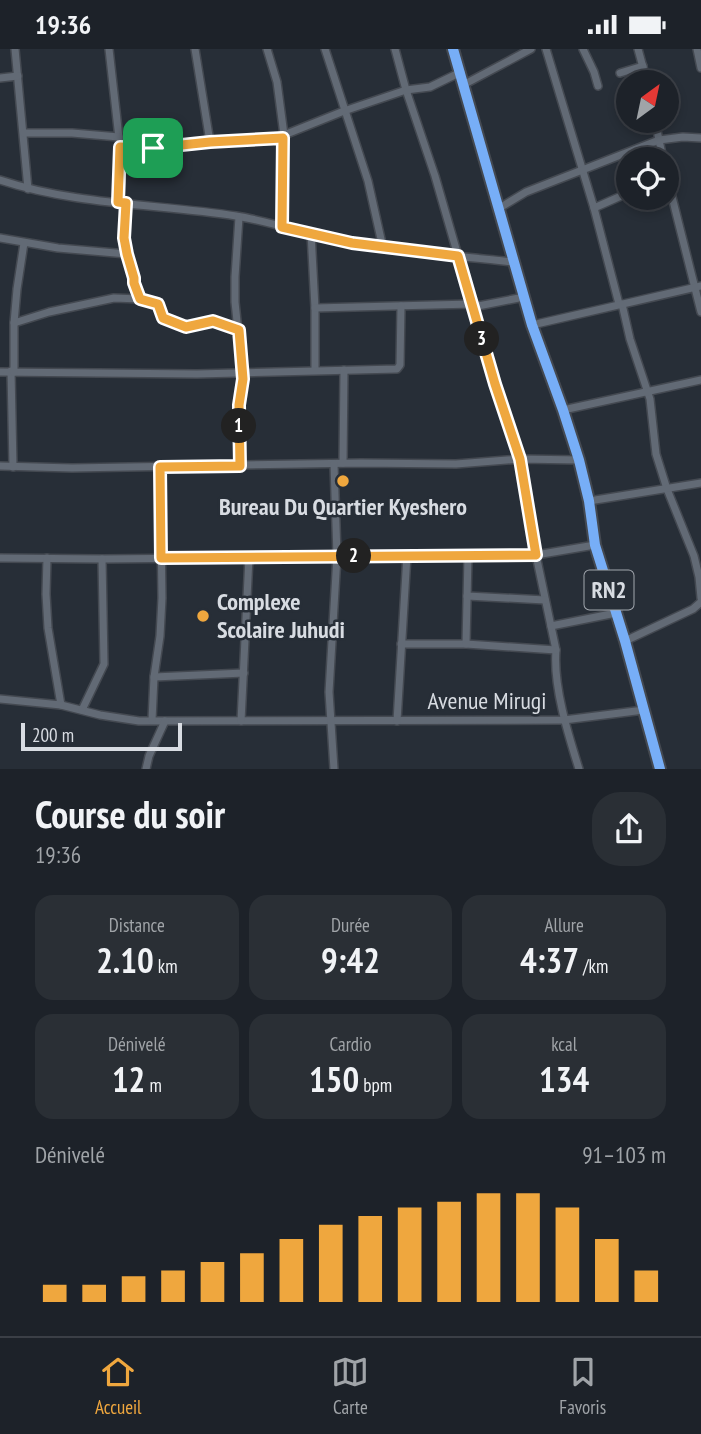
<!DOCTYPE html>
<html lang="fr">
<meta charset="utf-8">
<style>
:root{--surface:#1d2229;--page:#2a2f35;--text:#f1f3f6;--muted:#a0a4a8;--line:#3b3f46;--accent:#efa73e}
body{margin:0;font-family:"PT Sans Narrow",sans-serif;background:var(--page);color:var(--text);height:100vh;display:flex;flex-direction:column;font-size:26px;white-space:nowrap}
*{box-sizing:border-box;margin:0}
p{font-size:23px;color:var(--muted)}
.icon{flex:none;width:38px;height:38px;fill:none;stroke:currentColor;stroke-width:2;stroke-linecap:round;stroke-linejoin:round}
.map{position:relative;height:720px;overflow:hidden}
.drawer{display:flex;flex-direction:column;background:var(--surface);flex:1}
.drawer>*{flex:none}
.needle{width:46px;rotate:33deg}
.controls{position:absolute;left:616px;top:21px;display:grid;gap:14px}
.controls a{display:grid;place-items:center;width:63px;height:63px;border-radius:50%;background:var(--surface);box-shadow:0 4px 10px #0003,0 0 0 2px var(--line);font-size:35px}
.scale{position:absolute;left:21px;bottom:18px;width:161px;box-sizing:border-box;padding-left:7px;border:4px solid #d8dce2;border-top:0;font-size:19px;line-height:24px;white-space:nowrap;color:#d8dce2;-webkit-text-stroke:5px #272e37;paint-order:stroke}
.pin{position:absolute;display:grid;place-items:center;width:60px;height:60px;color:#fff;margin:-30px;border-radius:14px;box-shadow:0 4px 10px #0006}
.km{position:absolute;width:35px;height:35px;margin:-18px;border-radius:50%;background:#222;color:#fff;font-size:19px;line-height:35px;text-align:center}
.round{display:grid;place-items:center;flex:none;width:74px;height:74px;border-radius:28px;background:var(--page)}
.head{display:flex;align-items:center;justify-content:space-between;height:119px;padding:0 35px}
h1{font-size:38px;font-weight:700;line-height:52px}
.metrics{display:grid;grid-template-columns:repeat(3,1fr);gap:10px;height:119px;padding:7px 35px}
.metrics div{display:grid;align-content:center;border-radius:18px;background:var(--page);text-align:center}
.metrics b{font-size:35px;font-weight:700}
.metrics small{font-size:19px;font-weight:400}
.metrics p{font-size:19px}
.chart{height:196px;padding:14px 35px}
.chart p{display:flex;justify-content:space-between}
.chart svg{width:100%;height:126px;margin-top:7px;stroke:var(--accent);stroke-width:6}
.status{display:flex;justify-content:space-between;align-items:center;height:49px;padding:0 35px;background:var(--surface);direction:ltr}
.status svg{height:19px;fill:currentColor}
.tabs{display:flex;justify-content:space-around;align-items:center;height:98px;border-top:2px solid var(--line);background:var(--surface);font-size:19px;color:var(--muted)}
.tabs a{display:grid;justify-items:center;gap:4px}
.tabs .on{color:var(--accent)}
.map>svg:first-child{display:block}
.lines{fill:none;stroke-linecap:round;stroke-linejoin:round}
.minor-casing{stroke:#444951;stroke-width:10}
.highway-casing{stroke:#444951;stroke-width:14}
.minor{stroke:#626a75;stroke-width:7}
.highway{stroke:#77aef7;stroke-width:10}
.route-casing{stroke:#fff;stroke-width:14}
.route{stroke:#efa73e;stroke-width:9}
.poi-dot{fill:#efa73e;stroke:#272e37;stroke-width:2.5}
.labels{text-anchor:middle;stroke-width:5;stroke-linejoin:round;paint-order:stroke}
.shield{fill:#272e37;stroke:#a3a8af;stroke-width:2}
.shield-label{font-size:23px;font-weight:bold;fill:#d8dce2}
.poi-label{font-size:24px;font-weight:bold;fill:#d8dce2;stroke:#272e37}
.street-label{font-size:24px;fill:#d8dce2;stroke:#272e37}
</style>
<div class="status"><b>19:36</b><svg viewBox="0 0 49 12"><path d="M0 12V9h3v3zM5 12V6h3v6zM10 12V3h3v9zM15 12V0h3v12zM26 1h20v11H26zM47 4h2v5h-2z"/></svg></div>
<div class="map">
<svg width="701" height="720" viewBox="0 0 701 720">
<rect width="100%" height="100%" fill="#272e37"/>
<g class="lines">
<g class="minor-casing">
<g id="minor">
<path d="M15,0l13,140"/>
<path d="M109,0l11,98 -2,55"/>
<path d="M195,0l15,93"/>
<path d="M267,0l10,33 7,53 -2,92"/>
<path d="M325,0l43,132 15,67"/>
<path d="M395,0l11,41 29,86 60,208 25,75 16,96 20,95c-3,36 12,84 23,119"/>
<path d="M546,0l48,159 25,96"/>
<path d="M583,0l11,23 4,14"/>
<path d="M638,0l9,33"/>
<path d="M697,0l4,19"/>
<path d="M620,24l23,-7"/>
<path d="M0,29l18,-2"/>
<path d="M463,36l68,-36"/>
<path d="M655,72l8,38"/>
<path d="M24,84h48l47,4"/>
<path d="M284,86l60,-24 62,-21 24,-3 31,-15"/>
<path d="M120,98l33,1 57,-6 73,-4"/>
<path d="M667,128l34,135"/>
<path d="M0,131c75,25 158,24 236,36 38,6 75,20 114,27 53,10 109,13 163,19"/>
<path d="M126,154l-2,35 10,46 6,15"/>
<path d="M594,159l34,-15"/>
<path d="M498,160l28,-17 133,-52 24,-3 18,1"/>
<path d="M239,168l-4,60v25l8,77 -4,26 1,61"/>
<path d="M311,184l4,75v62"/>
<path d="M0,189l58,10 69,6"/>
<path d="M622,255l8,35 20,60 6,55 11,35 27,67 5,21 2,21"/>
<path d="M473,258l51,-10"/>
<path d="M315,259l157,-4"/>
<path d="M14,274l35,-11 65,-14 26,1 16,4 4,4 3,11 22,9 28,-6 26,9"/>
<path d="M532,276l169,-39"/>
<path d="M11,322l2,96"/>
<path d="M0,323l197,2 200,-5 3,-4 1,-59"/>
<path d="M14,323v-49l3,-34 7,-46"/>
<path d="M563,361l138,-30"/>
<path d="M343,414l1,-93"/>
<path d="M0,417l72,2 289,-5 95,1 64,-5 59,1"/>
<path d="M589,452l112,-18"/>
<path d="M0,509l102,1 434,-4 59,-10"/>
<path d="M47,509l-1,36 2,34 13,77"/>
<path d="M467,547l78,4"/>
<path d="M551,577l65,-13"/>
<path d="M625,592l68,-32 8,-7"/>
<path d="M401,595h65l90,6"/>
<path d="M466,595l2,-88"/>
<path d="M154,628l90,-4"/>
<path d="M0,650l61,6 39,10 39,6 425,-1 80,-10"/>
<path d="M82,661l22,-46 -2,-105"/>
<path d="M152,671l2,-43 6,-41 2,-38 -2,-131"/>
<path d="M241,672l8,-164"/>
<path d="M397,672l10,-166"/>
<path d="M146,720l3,-13 16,-35"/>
<path d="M334,720l-5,-77 8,-136 -3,-92"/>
</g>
</g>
<g class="highway-casing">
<path id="highway" d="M453,0l79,276 31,85 16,50 10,41 6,44 30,96 35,128"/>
</g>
<use href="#minor" class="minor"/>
<use href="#highway" class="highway"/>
</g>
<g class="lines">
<g class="route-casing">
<path id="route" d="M283,89l-1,89 70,16 106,13 37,128 25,75 16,96 -375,3 -1,-91 80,-1 -1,-61 4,-26 -4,-49 -26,-9 -27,6 -23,-9 -5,-14 -18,-5 -6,-16v-5l-7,-24 -3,-16 2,-35 -8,-1 2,-55 33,1 57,-6z"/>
</g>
<use href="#route" class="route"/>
</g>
<g class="poi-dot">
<circle cx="343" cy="432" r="7"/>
<circle cx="203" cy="567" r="7"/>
</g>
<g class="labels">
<rect class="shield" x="584.5" y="521.5" width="49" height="39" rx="5"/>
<g class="shield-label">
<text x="609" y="549">RN2</text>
</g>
<g class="poi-label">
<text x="343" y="466">Bureau Du Quartier Kyeshero</text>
<text x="217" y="561" text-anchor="start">Complexe<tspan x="217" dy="28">Scolaire Juhudi</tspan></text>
</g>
<g class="street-label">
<text x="487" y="660">Avenue Mirugi</text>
</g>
</g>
</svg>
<div class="controls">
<a><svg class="needle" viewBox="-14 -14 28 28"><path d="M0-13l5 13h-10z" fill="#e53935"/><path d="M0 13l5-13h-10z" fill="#a0a4a8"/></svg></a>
<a><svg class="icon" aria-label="locate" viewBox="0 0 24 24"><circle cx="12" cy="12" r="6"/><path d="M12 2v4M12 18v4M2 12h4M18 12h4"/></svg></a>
</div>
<div class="scale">200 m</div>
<div class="pin" style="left:153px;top:99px;background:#1e9e55"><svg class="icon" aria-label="arrive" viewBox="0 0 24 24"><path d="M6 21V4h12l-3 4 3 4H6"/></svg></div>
<b class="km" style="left:239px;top:377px">1</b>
<b class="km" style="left:354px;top:507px">2</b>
<b class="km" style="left:482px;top:290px">3</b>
</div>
<section class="drawer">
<div class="head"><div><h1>Course du soir</h1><p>19:36</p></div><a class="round"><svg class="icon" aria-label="share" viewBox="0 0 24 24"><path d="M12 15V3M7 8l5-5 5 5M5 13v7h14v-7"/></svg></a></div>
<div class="metrics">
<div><p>Distance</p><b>2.10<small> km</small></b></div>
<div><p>Durée</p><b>9:42</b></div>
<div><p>Allure</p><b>4:37<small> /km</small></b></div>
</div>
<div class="metrics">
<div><p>Dénivelé</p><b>12<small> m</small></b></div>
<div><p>Cardio</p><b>150<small> bpm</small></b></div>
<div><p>kcal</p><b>134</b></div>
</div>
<div class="chart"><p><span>Dénivelé</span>91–103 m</p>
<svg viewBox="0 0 160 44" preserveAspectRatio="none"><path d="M5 44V38M15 44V38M25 44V35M35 44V33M45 44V30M55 44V27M65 44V22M75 44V17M85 44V14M95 44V11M105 44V9M115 44V6M125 44V6M135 44V11M145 44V22M155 44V33"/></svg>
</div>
</section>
<nav class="tabs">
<a class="on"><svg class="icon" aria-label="home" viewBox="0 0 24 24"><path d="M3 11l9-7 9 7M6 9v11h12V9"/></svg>Accueil</a>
<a><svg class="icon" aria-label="map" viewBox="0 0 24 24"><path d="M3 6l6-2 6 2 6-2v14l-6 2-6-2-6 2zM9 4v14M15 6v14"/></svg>Carte</a>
<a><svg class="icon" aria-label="saved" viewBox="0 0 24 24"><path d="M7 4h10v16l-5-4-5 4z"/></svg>Favoris</a>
</nav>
